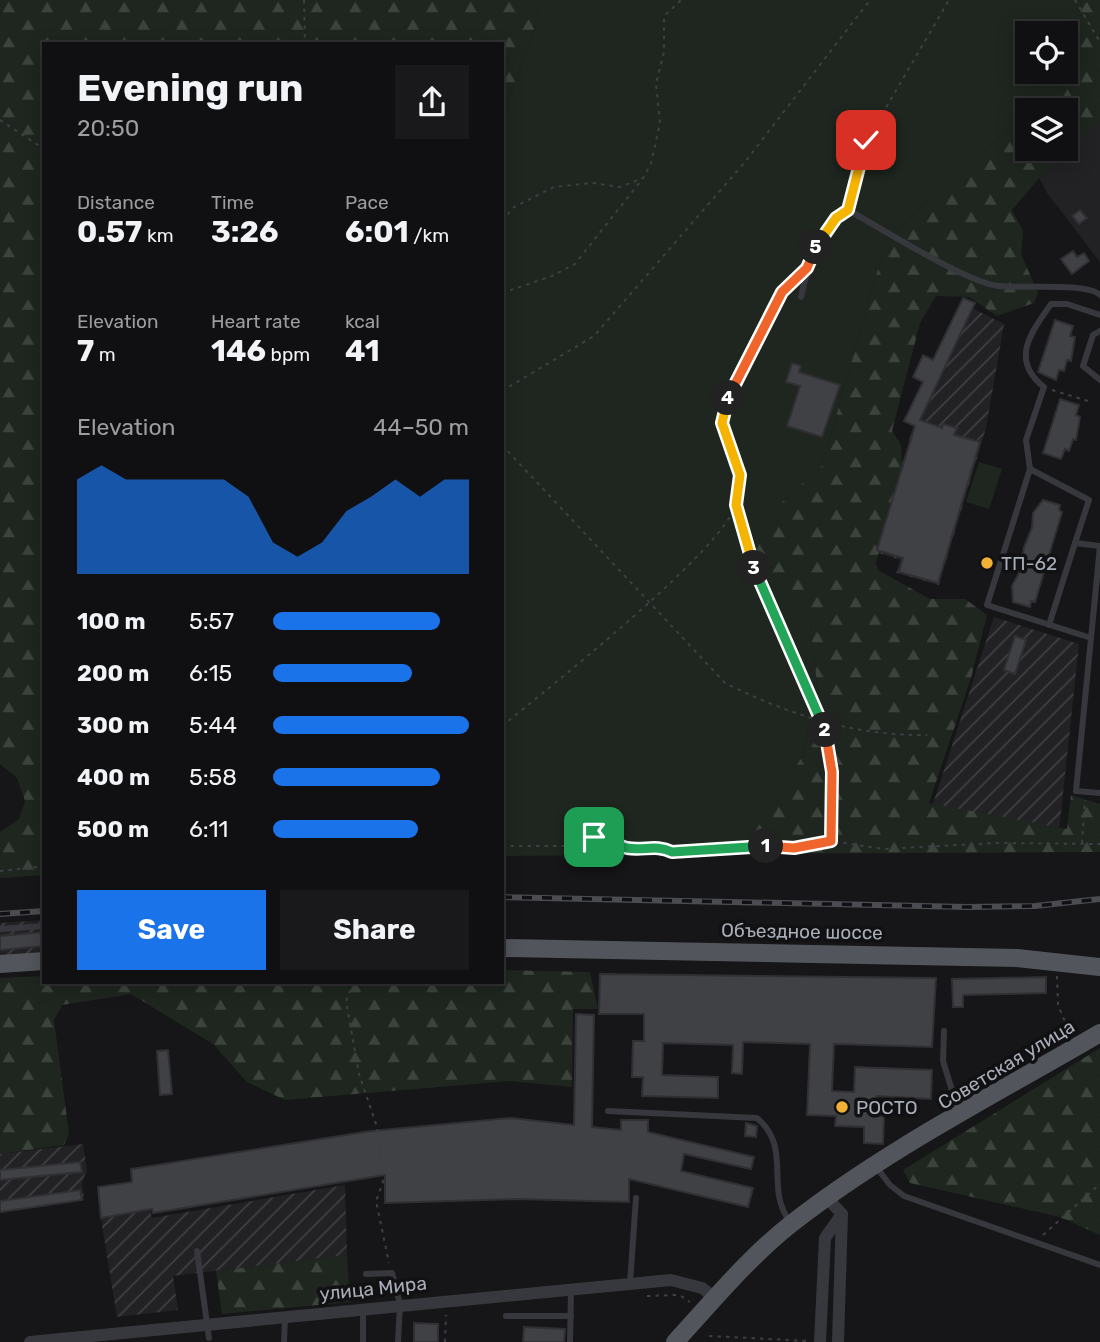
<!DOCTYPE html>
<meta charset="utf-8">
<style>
:root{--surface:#101012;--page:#19191b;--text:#f1f3f6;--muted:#9c9d9f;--line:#303032;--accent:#1a73e8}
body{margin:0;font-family:Rubik,sans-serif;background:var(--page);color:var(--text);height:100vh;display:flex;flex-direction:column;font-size:26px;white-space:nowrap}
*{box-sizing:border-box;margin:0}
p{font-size:23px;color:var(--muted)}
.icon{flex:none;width:38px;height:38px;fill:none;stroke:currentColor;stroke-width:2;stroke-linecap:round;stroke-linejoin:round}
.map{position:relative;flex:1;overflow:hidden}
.panel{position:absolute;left:42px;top:42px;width:462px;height:942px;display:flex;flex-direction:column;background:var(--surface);border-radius:0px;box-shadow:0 4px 18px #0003,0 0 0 2px var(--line)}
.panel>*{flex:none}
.controls{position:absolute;left:1015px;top:21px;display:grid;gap:14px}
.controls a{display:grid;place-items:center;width:63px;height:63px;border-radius:0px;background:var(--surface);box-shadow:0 4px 18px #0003,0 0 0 2px var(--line);font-size:35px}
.pin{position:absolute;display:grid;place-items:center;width:60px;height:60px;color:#fff;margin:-30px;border-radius:14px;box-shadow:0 4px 10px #0006}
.km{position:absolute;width:35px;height:35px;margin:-18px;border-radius:50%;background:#222;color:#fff;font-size:19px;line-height:35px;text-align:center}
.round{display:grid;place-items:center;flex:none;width:74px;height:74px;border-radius:0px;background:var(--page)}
.summary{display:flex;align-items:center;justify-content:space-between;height:119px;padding:0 35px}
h1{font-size:38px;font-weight:700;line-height:52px}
.stats{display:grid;grid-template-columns:repeat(3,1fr);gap:10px;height:119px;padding:7px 35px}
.stats div{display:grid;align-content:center}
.stats b{font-size:30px;font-weight:700}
.stats small{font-size:19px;font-weight:400}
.stats p{font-size:19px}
.chart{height:196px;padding:14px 35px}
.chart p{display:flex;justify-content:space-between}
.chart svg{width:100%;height:126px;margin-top:7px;fill:var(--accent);opacity:.7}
.primary-button{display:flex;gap:14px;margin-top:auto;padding:14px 35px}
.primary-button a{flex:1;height:80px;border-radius:0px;background:var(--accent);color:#fff;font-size:28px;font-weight:700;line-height:80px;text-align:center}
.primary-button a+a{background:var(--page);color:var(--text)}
ul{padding:0 35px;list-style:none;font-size:23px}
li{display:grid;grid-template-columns:112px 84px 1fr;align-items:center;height:52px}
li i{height:18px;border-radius:9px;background:var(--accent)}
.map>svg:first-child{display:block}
.built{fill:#222225;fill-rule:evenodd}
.industrial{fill:url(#industrial-furrows)}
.grass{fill:#1e261f}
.forest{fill:url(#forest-firs)}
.building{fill:#404145;stroke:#303034;stroke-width:2}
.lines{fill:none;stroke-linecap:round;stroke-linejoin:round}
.path{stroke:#3d3f44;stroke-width:2;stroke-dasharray:3.5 5;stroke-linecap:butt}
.service{stroke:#37383d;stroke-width:6}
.minor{stroke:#37383d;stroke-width:12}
.primary{stroke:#53555c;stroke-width:18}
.rail-casing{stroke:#4a4c52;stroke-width:6}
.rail{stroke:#111113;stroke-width:3.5;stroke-dasharray:10;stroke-linecap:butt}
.split-1-casing{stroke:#fff;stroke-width:14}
.split-2-casing{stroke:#fff;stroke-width:14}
.split-3-casing{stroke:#fff;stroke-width:14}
.split-4-casing{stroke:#fff;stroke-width:14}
.split-5-casing{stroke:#fff;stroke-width:14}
.split-6-casing{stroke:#fff;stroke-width:14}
.split-1{stroke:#22a559;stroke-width:9}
.split-2{stroke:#f0652b;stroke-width:9}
.split-3{stroke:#22a559;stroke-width:9}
.split-4{stroke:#f5b400;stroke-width:9}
.split-5{stroke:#f0652b;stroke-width:9}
.split-6{stroke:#f5b400;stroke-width:9}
.poi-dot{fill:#f2b134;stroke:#111113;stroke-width:2.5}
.labels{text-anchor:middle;stroke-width:7;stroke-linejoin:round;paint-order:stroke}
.poi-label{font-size:19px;fill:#a8adb8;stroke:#111113;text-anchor:start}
.street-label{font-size:19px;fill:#a8adb8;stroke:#111113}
</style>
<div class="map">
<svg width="1100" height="1342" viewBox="0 0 1100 1342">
<defs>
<pattern id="industrial-furrows" width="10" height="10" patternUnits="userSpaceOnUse" patternTransform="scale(1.75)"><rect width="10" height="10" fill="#222225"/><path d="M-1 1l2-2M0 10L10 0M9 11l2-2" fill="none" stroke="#3f3f43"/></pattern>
<pattern id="forest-firs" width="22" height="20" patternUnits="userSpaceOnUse" patternTransform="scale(1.75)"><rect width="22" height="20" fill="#1e261f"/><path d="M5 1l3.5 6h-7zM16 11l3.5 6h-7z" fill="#3c433d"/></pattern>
</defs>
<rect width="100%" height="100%" fill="#161618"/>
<path class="built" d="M1070,12l30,47v203l-53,-69 -75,-140zM1027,33h39v39h-39zM1027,110h39v39h-39z"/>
<g class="industrial">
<path d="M968,306l36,18 -18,104 -47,157 -43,-12 4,-13 -25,-8 45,-148z"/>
<path d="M994,617l85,27 -20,187 -129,-18z"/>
<path d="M44,920v32l-44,4v-33z"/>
<path d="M83,1144l4,26 -5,12 2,18 -84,13v-59z"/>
<path d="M345,1185l2,70 -174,21 5,34 -61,7 -16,-98 49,-9 2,8z"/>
</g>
<g class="grass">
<path d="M539,0h543l-16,71v-38h-39v39h39c-4,15 -21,38 -39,38v6l-68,55 -73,70 -64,225 -51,46 -6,67 45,44 8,70 -16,64 -66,97 -234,2v-739l32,-86z"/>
<path d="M979,462l23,7 -13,40 -23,-7z"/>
</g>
<g class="forest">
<path d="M0,0h539l-5,31 -32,86v-73h-458v831l-44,3v-46l19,-13 6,-18 -8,-23 -17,-14z"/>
<path d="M1082,0h18v121l-53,48 -35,41 11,21 -2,23 17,39 -4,10 -37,13 -28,-19 -33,-1 -16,27 -28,108 9,14 1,25 -26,93 2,7 52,29h35l22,16 -16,63 -42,125 138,26 4,-34 29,9v48l-364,2 66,-97 16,-64 -8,-70 -45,-44 -12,-27 18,-40 51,-46 64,-225 73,-70 68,-55v33h39v-39h-32l28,-23z"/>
<path d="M502,970l88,2 8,37h-25l-1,78 -63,-6 -224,19 -38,-18 -34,-38 -82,-50 -69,11 -8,15 15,114 -5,11 -64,9v-176l44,-2v6h458z"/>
<path d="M1100,1048v187l-40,-18 -150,-34 -7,-13z"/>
<path d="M347,1255l3,47 -128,12 -6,-43z"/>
</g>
<g class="building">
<path d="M1080,210l7,8 -8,6 -7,-8z"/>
<path d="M1073,251l4,6 7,-4 5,8 -17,13 -11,-15z"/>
<path d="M963,298l12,5 -55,117 22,8 1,-4 14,4 -3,7 26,7 -42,141 -39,-11 4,-14 -26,-8 38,-124 -11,-5 19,-39 -10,-5 10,-22 10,5z"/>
<path d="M1055,320l18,6 -3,10 5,1 -4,24 -4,-1 -3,11 -5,-1 -3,10 -18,-8z"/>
<path d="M792,363l9,3 -2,6 41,13 -18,52 -35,-11 13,-40 -14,-4z"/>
<path d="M1060,399l19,6 -3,10 4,2 -4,23 -3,-1 -4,12 -4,-2 -4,10 -18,-6z"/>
<path d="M1043,500l17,5 -1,5 3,2 -27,90 -4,-1 -1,6 -17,-5 -1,-16 7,-13 5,-26 8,-19 1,-15z"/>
<path d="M1015,636l11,4 -11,34 -11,-4z"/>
<path d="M44,932v14l-44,4v-14z"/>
<path d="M600,974l336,4 -4,69 -98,-3 -2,47 22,1 1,-25 77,3 -1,29 -54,-3 -1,20h8l-1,28 -19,-1v-16l-29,-1 1,-10 -29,-1 3,-71 -67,-2 -1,32 -10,-1 1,-28 -70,-2 -1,32 56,2v21l-76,-2 1,-19h-11l1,-36h11v-27h-45z"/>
<path d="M1046,977v16l-83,2v12h-10l-1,-28z"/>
<path d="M576,1014l18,1 -2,112 29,3v-10h27v12l106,25 -3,12 -67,-15 -3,17 72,17 -5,19 -119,-28v23l-111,-3 -133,4v-28l-232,38 -1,-4 -51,9 -3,-31 34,-5 -1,-13 240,-38 140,-13 63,7z"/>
<path d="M168,1050l4,44 -12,1 -3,-44z"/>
<path d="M746,1123l11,3 -1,11 -11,-1z"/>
<path d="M80,1162l2,10 -82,8v-10z"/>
<path d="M80,1190l2,10 -82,12v-11z"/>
<path d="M414,1323l24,1v18h-24z"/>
<path d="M524,1327l41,2 -1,13h-41z"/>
</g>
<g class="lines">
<g class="path">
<path d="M304,0l1,44"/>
<path d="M1075,0l25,42"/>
<path d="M0,120l44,29"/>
<path d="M851,202l16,-62 82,-140"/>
<path d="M502,221l12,-14 40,-20 38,-4 28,4 23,-9"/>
<path d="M502,293l50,-17 23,-12 69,-87 7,-14 9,-40 -4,-39 8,-32v-36l17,-16"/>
<path d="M1052,390l39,12"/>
<path d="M502,391l92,-55 151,-174 125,-162"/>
<path d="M502,445l223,238c65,32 129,53 202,52"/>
<path d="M737,506l12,53 75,164 8,49 -1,69"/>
<path d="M502,726c43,-35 227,-180 235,-225 6,-40 -17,-58 -14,-94l59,-115 12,-9"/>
<path d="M1082,843l3,-43"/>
<path d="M502,846h67l25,-9h13l22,11 30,-3 13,7 46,-1 39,-5 38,2 36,-7 52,8 112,-6 105,1"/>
<path d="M0,871l44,-5"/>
<path d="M1057,976l1,29 10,24"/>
<path d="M354,982l-8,19 13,73 18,53 6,55 -7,19 13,62"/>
<path d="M1043,1235l57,-51"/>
<path d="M647,1296l29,-1"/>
<path d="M681,1296l9,6"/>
<path d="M709,1336l100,5"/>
<path d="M445,1342l1,-27"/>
</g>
<g class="service">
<path d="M801,297c7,-33 18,-67 47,-87 33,18 119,73 151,76 22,3 88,-4 101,9"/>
<path d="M1100,315l-33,-11h-16c-21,30 -41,56 -7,83l-18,53 4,29 -43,136 104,33 -15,153 24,2"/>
<path d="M1100,331l-7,4 -10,31 17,14"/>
<path d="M1030,469l59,31 -14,43 25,3"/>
<path d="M1049,625l26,-82"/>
<path d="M1091,638l9,-92"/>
<path d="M0,929l44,-3"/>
<path d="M944,1031l-1,30 15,49"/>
<path d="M608,1111l149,7c36,30 7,69 33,104"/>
<path d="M877,1168l13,17 14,11 196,69"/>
<path d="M197,1251l12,87"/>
<path d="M366,1274l26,-1 8,31 -2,38"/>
<path d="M630,1283l6,-85"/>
<path d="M506,1316h65"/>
<path d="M284,1342l1,-24"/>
<path d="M363,1342v-32"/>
<path d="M570,1342l1,-51"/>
</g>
<g class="minor">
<path d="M827,1198l15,16 -4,128"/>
<path d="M30,1342l641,-62 31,8 13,10"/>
<path d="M820,1342l5,-104 17,-24"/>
</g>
<g class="primary">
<path d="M502,948l515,10 83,9"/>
<path d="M0,964l44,-3"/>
<path d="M675,1342c37,-40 73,-84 116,-118 94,-74 207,-131 309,-191"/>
</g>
<g class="rail-casing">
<g id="rail">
<path d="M502,897l465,10 68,-1 65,-7"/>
<path d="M0,914l44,-3"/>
</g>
</g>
<use href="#rail" class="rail"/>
</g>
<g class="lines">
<g class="split-1-casing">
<path id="split-1" d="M594,837c14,0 19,8 33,11 17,3 29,-4 45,4l94,-6"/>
</g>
<g class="split-2-casing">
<path id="split-2" d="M766,846l28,2 37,-7 1,-69 -7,-42"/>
</g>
<g class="split-3-casing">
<path id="split-3" d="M754,568l71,162"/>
</g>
<g class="split-4-casing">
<path id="split-4" d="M728,398l-6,25 18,52 -4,30 18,63"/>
</g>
<g class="split-5-casing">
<path id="split-5" d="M728,398l54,-106 25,-24 9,-21"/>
</g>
<g class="split-6-casing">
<path id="split-6" d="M816,247l20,-29 12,-8 18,-70"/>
</g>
<use href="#split-1" class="split-1"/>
<use href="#split-2" class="split-2"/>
<use href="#split-3" class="split-3"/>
<use href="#split-4" class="split-4"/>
<use href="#split-5" class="split-5"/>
<use href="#split-6" class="split-6"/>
</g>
<g class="poi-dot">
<circle cx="987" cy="563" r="7"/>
<circle cx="842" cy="1107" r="7"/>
</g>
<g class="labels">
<g class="poi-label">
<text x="1001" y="570">ТП-62</text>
<text x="856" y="1114">РОСТО</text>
</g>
<g class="street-label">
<text transform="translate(802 931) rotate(1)" y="7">Объездное шоссе</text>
<text transform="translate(1006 1064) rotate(-31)" y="7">Советская улица</text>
<text transform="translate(373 1288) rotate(-6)" y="7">улица Мира</text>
</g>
</g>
</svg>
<div class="controls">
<a><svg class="icon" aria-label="locate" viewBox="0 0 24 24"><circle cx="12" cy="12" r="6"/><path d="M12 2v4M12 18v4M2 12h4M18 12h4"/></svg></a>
<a><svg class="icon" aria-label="layers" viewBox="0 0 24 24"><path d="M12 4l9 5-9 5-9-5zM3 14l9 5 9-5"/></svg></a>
</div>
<div class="pin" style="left:594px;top:837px;background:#1e9e55"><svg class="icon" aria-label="arrive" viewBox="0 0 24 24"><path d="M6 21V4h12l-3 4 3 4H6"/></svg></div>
<div class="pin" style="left:866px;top:140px;background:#d93025"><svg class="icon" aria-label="check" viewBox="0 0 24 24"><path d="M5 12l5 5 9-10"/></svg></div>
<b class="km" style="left:766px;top:846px">1</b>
<b class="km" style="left:825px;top:730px">2</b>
<b class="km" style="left:754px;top:568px">3</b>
<b class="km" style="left:728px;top:398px">4</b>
<b class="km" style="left:816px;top:247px">5</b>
<section class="panel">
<div class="summary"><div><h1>Evening run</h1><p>20:50</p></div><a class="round"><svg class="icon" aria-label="share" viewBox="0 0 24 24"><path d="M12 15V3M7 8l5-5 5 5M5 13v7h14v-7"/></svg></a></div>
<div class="stats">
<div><p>Distance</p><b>0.57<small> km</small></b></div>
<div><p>Time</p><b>3:26</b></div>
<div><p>Pace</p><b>6:01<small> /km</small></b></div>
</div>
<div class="stats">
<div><p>Elevation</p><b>7<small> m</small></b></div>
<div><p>Heart rate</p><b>146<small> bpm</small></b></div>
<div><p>kcal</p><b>41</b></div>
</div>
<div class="chart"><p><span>Elevation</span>44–50 m</p>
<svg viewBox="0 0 160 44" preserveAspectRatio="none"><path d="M0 44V11L10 6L20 11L30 11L40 11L50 11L60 11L70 17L80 33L90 38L100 33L110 22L120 17L130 11L140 17L150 11L160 11V44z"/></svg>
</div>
<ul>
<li><b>100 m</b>5:57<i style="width:85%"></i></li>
<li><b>200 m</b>6:15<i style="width:71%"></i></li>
<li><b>300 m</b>5:44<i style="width:100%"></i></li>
<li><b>400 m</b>5:58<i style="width:85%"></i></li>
<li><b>500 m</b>6:11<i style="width:74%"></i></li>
</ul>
<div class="primary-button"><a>Save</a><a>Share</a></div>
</section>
</div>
